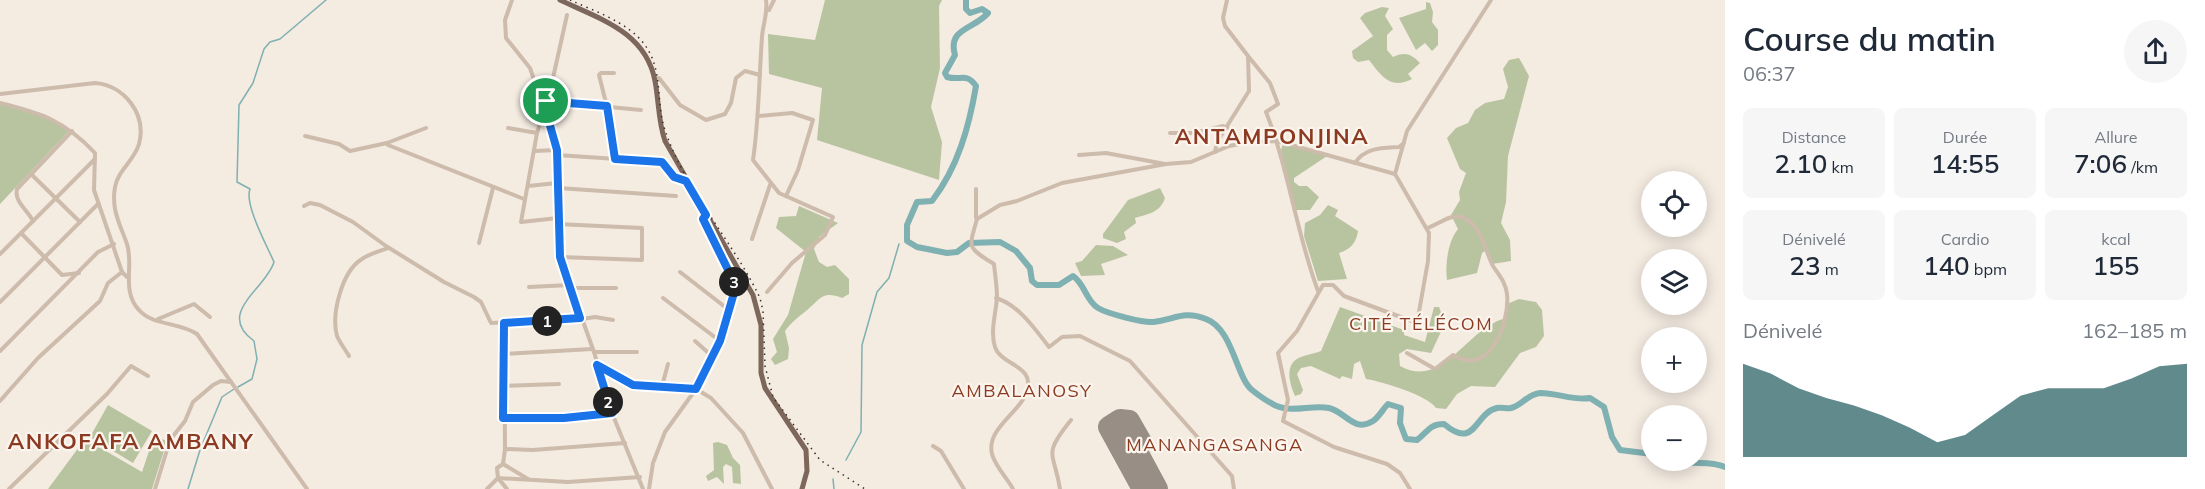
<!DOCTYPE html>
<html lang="fr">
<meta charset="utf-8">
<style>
:root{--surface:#fff;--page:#f6f6f7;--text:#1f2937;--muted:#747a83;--accent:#1f5a5e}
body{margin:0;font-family:Mulish,sans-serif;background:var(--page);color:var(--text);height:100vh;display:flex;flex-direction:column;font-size:22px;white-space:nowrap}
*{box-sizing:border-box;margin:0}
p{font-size:20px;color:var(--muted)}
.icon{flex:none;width:33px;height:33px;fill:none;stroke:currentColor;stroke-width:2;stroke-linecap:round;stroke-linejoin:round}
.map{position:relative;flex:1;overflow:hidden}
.sheet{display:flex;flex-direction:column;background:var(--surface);width:480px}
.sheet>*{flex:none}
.buttons{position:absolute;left:1641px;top:171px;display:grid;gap:12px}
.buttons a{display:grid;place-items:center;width:66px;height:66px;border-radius:50%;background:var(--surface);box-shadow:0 3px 15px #0003;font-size:30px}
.pin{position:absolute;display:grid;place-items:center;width:51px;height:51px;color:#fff;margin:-26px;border:3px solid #fff;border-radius:50%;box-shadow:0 2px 6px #0007}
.km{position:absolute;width:30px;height:30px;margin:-15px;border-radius:50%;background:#222;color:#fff;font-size:16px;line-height:30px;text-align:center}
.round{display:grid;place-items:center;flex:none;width:63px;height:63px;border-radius:32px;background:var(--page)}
.head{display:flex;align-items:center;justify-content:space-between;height:102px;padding:0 18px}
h1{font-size:33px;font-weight:600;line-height:45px}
.stats{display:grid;grid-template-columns:repeat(3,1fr);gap:9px;height:102px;padding:6px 18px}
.stats div{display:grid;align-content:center;border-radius:9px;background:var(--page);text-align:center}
.stats b{font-size:26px;font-weight:600}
.stats small{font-size:16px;font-weight:400}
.stats p{font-size:16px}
.chart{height:168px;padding:12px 18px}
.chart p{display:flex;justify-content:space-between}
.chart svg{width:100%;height:108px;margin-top:6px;fill:var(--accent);opacity:.7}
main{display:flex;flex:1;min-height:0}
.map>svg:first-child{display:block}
.green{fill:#b8c4a0}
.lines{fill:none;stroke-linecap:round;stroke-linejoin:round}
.stream{stroke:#7fb0b2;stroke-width:1.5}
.river{stroke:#7fb0b2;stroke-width:6}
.runway{stroke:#988e86;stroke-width:22}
.minor{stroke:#cdbbac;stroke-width:4}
.major{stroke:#7d675c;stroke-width:5}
.rail{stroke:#3b302b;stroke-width:1.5;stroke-dasharray:1.5 4.5;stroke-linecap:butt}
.route-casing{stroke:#fff;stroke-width:12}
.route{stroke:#1a73e8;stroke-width:8}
.labels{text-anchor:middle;stroke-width:4.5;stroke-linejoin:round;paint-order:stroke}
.neighbourhood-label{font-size:18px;letter-spacing:1.5px;fill:#8c3b22;stroke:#fbf5ee}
.district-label{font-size:22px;font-weight:bold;letter-spacing:1.5px;fill:#8c3b22;stroke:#fbf5ee}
</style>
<main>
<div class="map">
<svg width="1725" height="489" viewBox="0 0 1725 489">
<rect width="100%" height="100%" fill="#f4ebe1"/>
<g class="green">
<path d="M825,0h117l-3,6 1,62 -9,39 11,35 -3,38 -122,-40 5,-52 -53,-14 -1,-40 47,6z"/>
<path d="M1426,2l4,1 3,9 -1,10 6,8v15l-6,6 -7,-8 -9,7 -17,-32 27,-9z"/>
<path d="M1382,7l7,1 -4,8 8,13 -6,6v15l6,7c11,-6 19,-3 27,6l-12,11 4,5c-21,11 -30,-2 -43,-19l-11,2 -5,-4 -1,-7 21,-15 -13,-18 5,-5z"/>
<path d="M1519,58l10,18 -21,80 -2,46 -5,21 9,17 1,21 -19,3 -5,-14 -5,3 -5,20 -30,7c-2,-16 1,-39 11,-51l-7,-14 9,-15 -1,-8 7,-19 -6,-4 -13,-31 9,-10 12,-5 7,-13 10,-7 19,-4 4,-12 -5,-18 6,-9z"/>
<path d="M0,103l44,11 26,16 -70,74z"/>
<path d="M1283,144l44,12 -33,22v4l5,4h8l12,11 -9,13h-15l-14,-60z"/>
<path d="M1160,188l5,10c-5,15 -17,16 -30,20l1,5 -12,9 2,7 -9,4 -14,-5v-4l25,-34z"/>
<path d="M1328,205l10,5 -3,6 23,15c-2,12 -7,18 -19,22l8,26 -29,2 -14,-45 1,-13 15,-8z"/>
<path d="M799,206l39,17 -19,14 -5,12 5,13 8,5 8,-2 14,14v15l-7,4c-20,-8 -22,2 -36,13 -9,7 -14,11 -21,20l4,17 -1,11 -13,6 -4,-6 6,-7 -4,-13 15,-24 18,-63 -30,-24 3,-11 17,-1z"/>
<path d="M1096,245l17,1 15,9 -27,9 4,11 -24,1 -6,-13 7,-2z"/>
<path d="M1519,299l17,3 6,8 2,26 -8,11 -16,6 -25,34 -24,-1 -14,8 -11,15 -10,-1c-7,-12 -55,-27 -70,-29l-6,-18 -6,3 -2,15 -10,-3 -2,3 -29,-13 -10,2 -4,6 6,16 -2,4 -6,2c-6,-13 -11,-33 6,-39 7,-3 13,-3 20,-6l19,-44 64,23v5l21,7 9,-35h5l6,16 -14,30 -24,-4 -8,5 1,12c42,24 66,-36 103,-47l4,-15z"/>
<path d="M108,405l44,26 -19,32 -43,-26z"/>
<path d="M154,436l13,5 -15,48h-104l37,-50 57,33z"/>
<path d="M718,442l9,3 6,13 7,7 1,19 -8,-1 -1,-16 -6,-3 -3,3 1,17 -7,-7 -9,4 -2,-5 8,-6 -1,-27z"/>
</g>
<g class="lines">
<g class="stream">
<path d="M238,387l14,-8 5,-20 -3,-18c-39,-28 12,-52 20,-79 -7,-16 -30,-58 -24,-73l-13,-7 2,-77 14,-22 11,-34 6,-7 10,-3 46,-39"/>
<path d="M846,460l15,-28 1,-87 15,-53 12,-14 10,-34"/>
<path d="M833,479l1,10"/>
<path d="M188,489l12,-39 22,-53 12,-8"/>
</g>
<g class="river">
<path d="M966,0v9l4,4 12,-4 6,4c-13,16 -41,15 -33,42l-10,18 2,4c14,4 19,-5 29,9 -7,41 -18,81 -44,115l-15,1 -10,23v16l10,6 30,6 10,-1 12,-9 31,-1 16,9 14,17 2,13 5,4h22l14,-9c12,8 13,25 25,32 10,6 46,15 55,14 21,-2 30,-12 53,-3 27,10 30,58 46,71 5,4 13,10 19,13 18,12 39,1 58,5 17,4 25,25 44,13 6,-4 10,-12 15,-17l13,4 -1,15 6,16 11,1c11,-8 12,-16 27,-16 32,27 30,-11 53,-16 5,-1 10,1 14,0 11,-3 17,-14 29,-15 17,0 35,8 50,5l14,9 8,30 8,13 32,4"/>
<path d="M1675,460c17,6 34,0 50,7"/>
</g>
<path class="runway" d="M1143,489l-34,-62 11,-7 9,1 12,21 -5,8 21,39"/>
<g class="minor">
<path d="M512,0l-7,20 1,18 24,30 25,73 5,116 34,95 18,61 31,76"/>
<path d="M766,0c2,14 -3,23 -4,37 -3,41 -3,82 -9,123l26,33 54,24 -8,18 -33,28 -25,29"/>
<path d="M769,10l5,-10"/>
<path d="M1248,56l22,27 8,21 -12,8c23,58 30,120 52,179"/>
<path d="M614,73h-13l-2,2 8,32 8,52"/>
<path d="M655,79l4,-1 21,27 26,15 19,-6 6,-11 5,-25 9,-7 15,4"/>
<path d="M0,94l95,-11c29,2 52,31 44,61 -5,17 -21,26 -24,43 -4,23 5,37 12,57 7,21 -6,47 12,66 14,16 41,12 58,24l110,155"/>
<path d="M544,101l7,-14 16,-72"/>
<path d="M546,101l95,9"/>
<path d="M0,103c41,10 65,18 95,50l-1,37 28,82 5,5"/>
<path d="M544,111l-7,22 -16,89 37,-4"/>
<path d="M759,116l33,-3 21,7 -15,50 -12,26"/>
<path d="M426,128l-39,15 1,2 136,54"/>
<path d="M508,128l29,5"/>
<path d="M1170,133h24l29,-7 5,2"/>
<path d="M305,136l34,8 11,7 37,-8"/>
<path d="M534,151l23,-1"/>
<path d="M1215,152l2,-10 32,-51 -1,-35 -23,-30 -2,-8 4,-18"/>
<path d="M557,155l105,7 11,15 13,4"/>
<path d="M1079,155l27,-2 59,11"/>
<path d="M1355,163c10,-16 28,-15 44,-16l5,-4"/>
<path d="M31,174l49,48"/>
<path d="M1395,174l12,-43 84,-131"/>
<path d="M528,186l29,-3"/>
<path d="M558,188l118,8"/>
<path d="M976,189v29"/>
<path d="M304,206l6,-3 10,2 33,17 33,24 58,36 30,15 7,5 10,21 89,-5"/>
<path d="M33,221c-5,-11 -19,-19 -16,-32l55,-58"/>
<path d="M557,224l85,4v32l-82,-3"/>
<path d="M21,233l41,42 17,-2"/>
<path d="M752,239l18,-54"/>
<path d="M479,243l14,-55"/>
<path d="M0,254l95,-95"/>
<path d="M680,272l49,38"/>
<path d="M529,287l41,-2"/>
<path d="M570,288h46"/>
<path d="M663,298l57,43"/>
<path d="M996,298c23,7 39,31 53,49l13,-10 18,-1 50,25 102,115 2,13"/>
<path d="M0,302l98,-98"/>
<path d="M158,319l36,-15 16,13"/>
<path d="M582,319l13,-2 18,3"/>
<path d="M504,323l1,126 -2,15 -6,4 1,10 9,11"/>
<path d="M695,341l18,16"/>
<path d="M0,351l98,-99 16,-8"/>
<path d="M594,352h43"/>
<path d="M1407,353l28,16 18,-14c36,23 57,-32 54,-61 -1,-11 -8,-19 -14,-28 -9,-17 -11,-42 -32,-49 -12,-3 -23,8 -34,11"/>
<path d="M503,354l89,-5"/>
<path d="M349,356c-4,-7 -9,-13 -12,-20 -6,-22 5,-65 25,-77 7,-5 18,-8 26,-11"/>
<path d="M598,366l35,19 63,4 15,9 32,35 29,56"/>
<path d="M503,386l56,-2"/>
<path d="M662,386l6,-22"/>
<path d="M0,401l38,-43 62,-57 8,-18 14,-11"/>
<path d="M503,418h61l48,-5"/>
<path d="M933,446l8,5 23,38"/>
<path d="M505,449l28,1 92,-7"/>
<path d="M503,464l25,15"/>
<path d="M9,489l98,-95 24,-28 17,10"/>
<path d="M155,489l15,-49 15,-19 8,-19 20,-17 8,-4 10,1"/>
<path d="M487,489l11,-11 70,4 72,-5"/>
<path d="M649,489l4,-26 12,-31 31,-43 24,-48 16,-55 -33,-67 3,-4"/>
<path d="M1013,489c-6,-11 -18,-23 -21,-35 -7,-29 38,-45 36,-72 -1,-17 -28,-19 -33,-35 -5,-16 1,-34 2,-50 0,-11 -2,-22 -3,-33 -28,-17 -25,-16 -17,-45l23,-14 17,-4 45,-18 104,-19 25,-2 38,-16 22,-4 26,-1 118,33 34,59 -1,28 -11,62 -73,-27 -11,-11h-10l-26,46 -19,22 10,47 -5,21 51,26 53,17 13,9 10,16"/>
<path d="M1060,489c-6,-38 -18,-33 11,-69"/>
</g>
<path class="major" d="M560,0c40,19 86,32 95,81 4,21 3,40 10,60l88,154 8,30v48l4,15 41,62 1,21 -5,18"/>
<path class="rail" d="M570,0c24,11 58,22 74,44 19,24 12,56 20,83 19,61 69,114 96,171l3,13 2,55 8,31 47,63 45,29"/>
</g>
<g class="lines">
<g class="route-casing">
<path id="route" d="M543,101l64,5 8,53 47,3 12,15 12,4 20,34 -3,4 33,67 -16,55 -24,48 -63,-4 -36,-20 15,48 -48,5h-61l1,-95 76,-5 -20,-61 -3,-107z"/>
</g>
<use href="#route" class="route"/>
</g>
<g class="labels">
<g class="neighbourhood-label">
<text x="1421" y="330">CITÉ TÉLÉCOM</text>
<text x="1022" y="397">AMBALANOSY</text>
<text x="1215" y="451">MANANGASANGA</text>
</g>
<g class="district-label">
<text x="1272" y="144">ANTAMPONJINA</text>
<text x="131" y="449">ANKOFAFA AMBANY</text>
</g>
</g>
</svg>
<div class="buttons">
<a><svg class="icon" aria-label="locate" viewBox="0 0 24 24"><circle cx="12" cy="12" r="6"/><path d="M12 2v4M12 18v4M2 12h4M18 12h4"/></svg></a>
<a><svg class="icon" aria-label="layers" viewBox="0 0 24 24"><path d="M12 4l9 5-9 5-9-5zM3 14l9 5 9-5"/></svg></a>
<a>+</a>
<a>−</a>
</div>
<div class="pin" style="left:546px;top:101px;background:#1e9e55"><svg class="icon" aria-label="arrive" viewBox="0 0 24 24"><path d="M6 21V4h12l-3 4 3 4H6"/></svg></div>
<b class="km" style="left:547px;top:321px">1</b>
<b class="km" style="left:608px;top:402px">2</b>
<b class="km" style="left:734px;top:282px">3</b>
</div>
<section class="sheet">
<div class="head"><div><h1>Course du matin</h1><p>06:37</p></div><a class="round"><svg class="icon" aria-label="share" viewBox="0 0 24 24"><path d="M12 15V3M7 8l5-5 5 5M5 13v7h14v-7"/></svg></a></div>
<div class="stats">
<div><p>Distance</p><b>2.10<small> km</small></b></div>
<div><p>Durée</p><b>14:55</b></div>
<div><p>Allure</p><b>7:06<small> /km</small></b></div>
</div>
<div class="stats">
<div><p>Dénivelé</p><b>23<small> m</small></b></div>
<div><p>Cardio</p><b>140<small> bpm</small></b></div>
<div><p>kcal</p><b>155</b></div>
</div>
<div class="chart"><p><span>Dénivelé</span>162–185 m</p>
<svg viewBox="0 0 160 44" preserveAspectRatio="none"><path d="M0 44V6L10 10L20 16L30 20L40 23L50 27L60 32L70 38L80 35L90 27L100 19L110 16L120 16L130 16L140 12L150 7L160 6V44z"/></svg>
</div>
</section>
</main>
